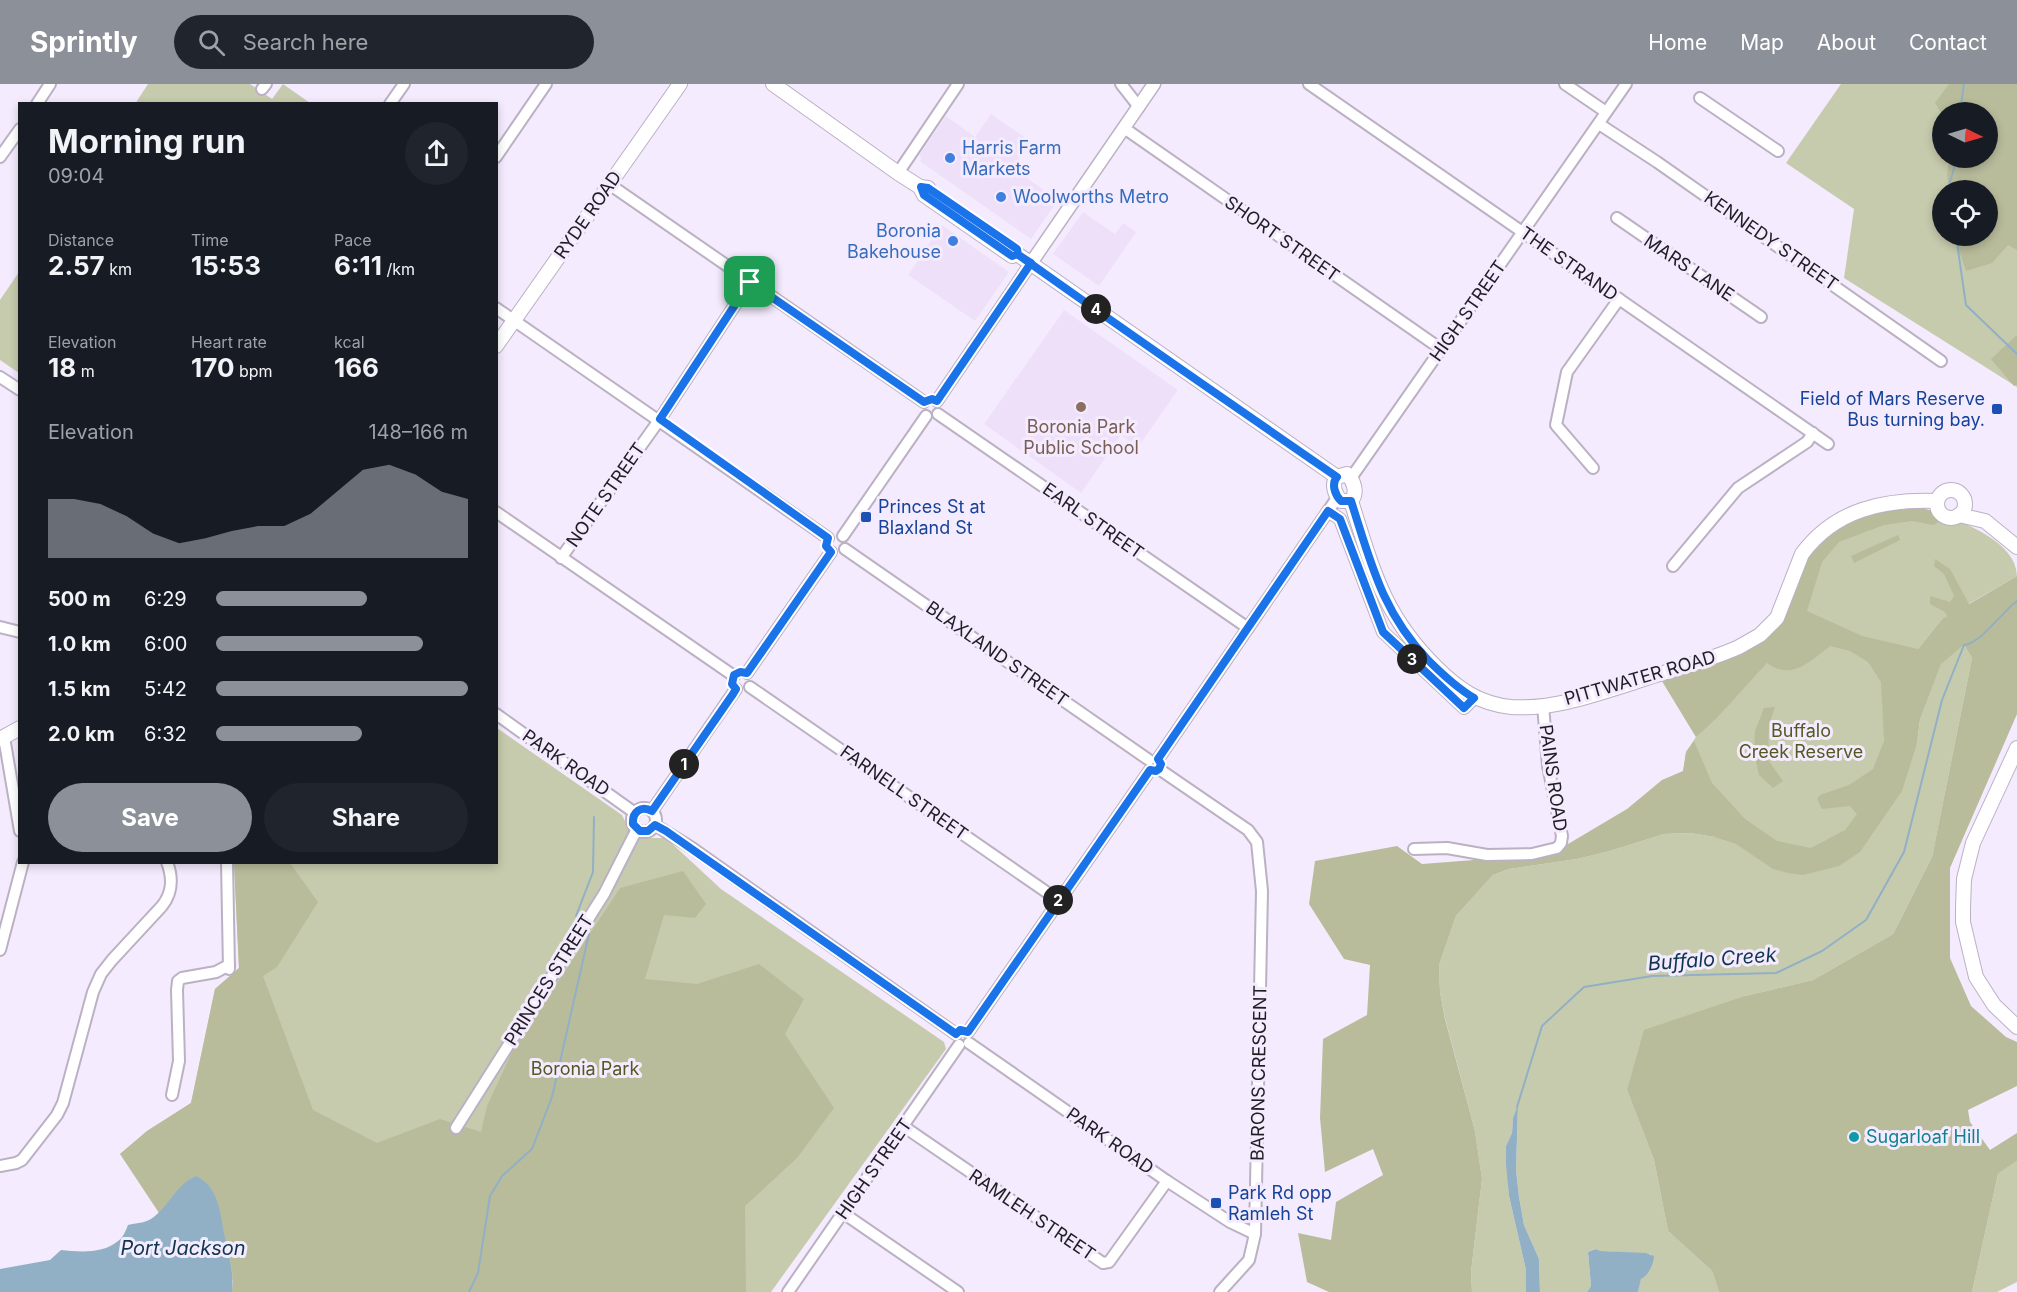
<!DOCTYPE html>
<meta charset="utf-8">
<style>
:root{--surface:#171b24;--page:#20242c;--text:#f1f3f6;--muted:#9ea1a6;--accent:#8c9099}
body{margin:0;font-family:Inter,sans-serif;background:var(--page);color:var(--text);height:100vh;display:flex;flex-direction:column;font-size:22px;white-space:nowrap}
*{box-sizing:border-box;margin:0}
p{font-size:20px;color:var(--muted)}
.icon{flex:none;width:33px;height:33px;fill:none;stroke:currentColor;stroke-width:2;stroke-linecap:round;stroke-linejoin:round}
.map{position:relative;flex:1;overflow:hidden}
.sheet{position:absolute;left:18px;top:18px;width:480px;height:762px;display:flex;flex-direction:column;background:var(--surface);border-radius:0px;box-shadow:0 3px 9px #0003}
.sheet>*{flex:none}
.needle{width:39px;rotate:95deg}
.buttons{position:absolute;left:1932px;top:18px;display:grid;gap:12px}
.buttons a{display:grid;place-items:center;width:66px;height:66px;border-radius:50%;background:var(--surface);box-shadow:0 3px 9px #0003;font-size:30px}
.pin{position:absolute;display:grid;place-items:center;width:51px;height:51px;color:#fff;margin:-26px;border-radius:12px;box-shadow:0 3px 9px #0006}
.km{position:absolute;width:30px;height:30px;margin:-15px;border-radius:50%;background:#222;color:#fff;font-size:16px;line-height:30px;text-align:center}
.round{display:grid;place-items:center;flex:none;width:63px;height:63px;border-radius:32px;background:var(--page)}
.summary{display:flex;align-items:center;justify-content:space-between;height:102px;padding:0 30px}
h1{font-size:33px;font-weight:700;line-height:45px}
.stats{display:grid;grid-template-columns:repeat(3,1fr);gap:9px;height:102px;padding:6px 30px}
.stats div{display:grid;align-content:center}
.stats b{font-size:26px;font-weight:700}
.stats small{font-size:16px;font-weight:400}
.stats p{font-size:16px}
.chart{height:168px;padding:12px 30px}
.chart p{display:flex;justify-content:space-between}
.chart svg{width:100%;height:108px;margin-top:6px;fill:var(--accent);opacity:.7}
.button{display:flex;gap:12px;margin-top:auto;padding:12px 30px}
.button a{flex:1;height:69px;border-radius:36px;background:var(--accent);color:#fff;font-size:24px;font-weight:700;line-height:69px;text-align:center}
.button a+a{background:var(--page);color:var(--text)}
ul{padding:0 30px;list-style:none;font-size:20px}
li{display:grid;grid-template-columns:96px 72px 1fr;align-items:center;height:45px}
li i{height:15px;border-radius:8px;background:var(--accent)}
header{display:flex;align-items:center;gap:36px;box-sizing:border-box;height:84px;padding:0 30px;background:var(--accent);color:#fff}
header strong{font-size:28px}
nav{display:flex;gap:33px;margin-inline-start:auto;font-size:21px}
.search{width:420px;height:54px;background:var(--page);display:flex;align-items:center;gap:15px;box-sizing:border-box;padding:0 21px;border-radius:33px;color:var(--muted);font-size:22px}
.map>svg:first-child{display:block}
.built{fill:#efe0fa}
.green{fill:#c7cbad;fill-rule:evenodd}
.forest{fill:#b8bc9b}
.water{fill:#91b0c5}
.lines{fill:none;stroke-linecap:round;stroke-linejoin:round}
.stream{stroke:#91b0c5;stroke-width:2}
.minor-casing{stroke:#bbb1c3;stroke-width:14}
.tertiary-casing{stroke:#bbb1c3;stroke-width:15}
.secondary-casing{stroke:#bbb1c3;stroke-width:16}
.minor{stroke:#fff;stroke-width:10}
.tertiary{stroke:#fff;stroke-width:12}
.secondary{stroke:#fff;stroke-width:14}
.route-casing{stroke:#fff;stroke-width:12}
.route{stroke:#1a73e8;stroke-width:8}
.shop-dot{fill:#3f7fe0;stroke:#f5ebfe;stroke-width:2}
.education-dot{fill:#8d6e63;stroke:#f5ebfe;stroke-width:2}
.transit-dot{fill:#1a4fb4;stroke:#f5ebfe;stroke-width:2}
.culture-dot{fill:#0f9aa8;stroke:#f5ebfe;stroke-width:2}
.labels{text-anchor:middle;stroke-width:6;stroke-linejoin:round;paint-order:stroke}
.shop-label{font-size:18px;fill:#366cbe;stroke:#f5ebfe;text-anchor:start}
.street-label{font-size:18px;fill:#211d24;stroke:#f5ebfe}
.transit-label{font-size:18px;fill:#164399;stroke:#f5ebfe;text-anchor:start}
.education-label{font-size:18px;fill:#785e54;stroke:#f5ebfe}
.park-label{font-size:18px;fill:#545822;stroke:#f5ebfe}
.culture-label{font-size:18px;fill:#0d838f;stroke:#f5ebfe;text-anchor:start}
.water-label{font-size:20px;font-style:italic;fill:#0e364e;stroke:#f5ebfe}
</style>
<header>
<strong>Sprintly</strong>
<div class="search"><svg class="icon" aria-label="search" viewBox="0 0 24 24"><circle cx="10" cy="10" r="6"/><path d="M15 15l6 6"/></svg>Search here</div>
<nav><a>Home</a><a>Map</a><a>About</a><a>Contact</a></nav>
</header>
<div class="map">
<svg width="2017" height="1208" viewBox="0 0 2017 1208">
<rect width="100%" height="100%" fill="#f5ebfe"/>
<g class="built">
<path d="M991,30l39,27 -17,27 45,32 -27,39 -110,-77 -1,-8 26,-38 29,21z"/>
<path d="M1083,128l32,22 8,-11 13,9 -37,54 -46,-32z"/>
<path d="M942,141l67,47 -34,49 -67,-46z"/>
<path d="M1064,226l114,80 -40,57 -17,-12 -40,58 -97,-69z"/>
</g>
<g class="green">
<path d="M148,0h102l22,15 11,-15 27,19 -175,1z"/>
<path d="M1841,0h176v303l-173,-109 10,-69 -68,-46zM1942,28h46v46h-46zM1942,106h46v46h-46z"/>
<path d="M19,188v101l-19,-13v-60z"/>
<path d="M1914,422c30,8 103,31 103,70l-75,43 -24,30 -10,27v79l9,-12 3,-23 21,-57 23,-18 8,13 -40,199 -39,77 -80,46 -68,16 -118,94 27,70 14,71 44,40 7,21h-81l3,-14 10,-24 -50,-3 -7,-2 -6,3 3,34 -4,6h-47l-1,-33 -15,-34 -5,-28 -3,-27 2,-63 -5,11 -1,15 -6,13 3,50 17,74v22h-54l-1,-20 11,-93 -7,-48 -30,-113 -5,-26 -1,-27 17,-49 37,-41 16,-6 68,-10 33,-8 54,-17 26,-1 25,4 -33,-56 4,-29 10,-15 -34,-56 67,-23 36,-17 21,-25 23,-66z"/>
<path d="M497,644l125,87 11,23h33l55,51 223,153 2,7 -175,243h-539l1,-11 -66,-77 -47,-50 27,-23 44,-28 24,-114 24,-21 -5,-105 262,-1z"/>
<path d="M2017,1077v121l-20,10h-25l26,-118z"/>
</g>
<g class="forest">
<path d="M1949,0h68v166l-9,-5 -16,18 -26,8 -12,-35h34v-46h-38l-3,-14 2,-18h39v-46h-46v2l-7,-11z"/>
<path d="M2017,251v50l-3,1 -23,-27z"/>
<path d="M1914,422l23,6 2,10 -6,3 -21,-4 -28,4 -45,17 -17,20 -15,49 55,25 56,13 24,-30 5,-3 -2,-4 -15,-8v-8l20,6 4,-6 -10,-22 -10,-8 1,-7 15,10 19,35 48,-28v138l-67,154v90l21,48 35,31 11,5v44l-49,24 2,12 20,28 27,-17v28l-19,13 -26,118h-253l-7,-21 -44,-40 -14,-71 -27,-70 17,-60 101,-34 68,-16 80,-46 39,-77 40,-199 -8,-13 -23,19 -21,56 -3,23 -15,48 -42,61 -21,14 -36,9 -15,-2 -15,-4 -37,-25 -21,-7 -25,-4 -26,1 -54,17 -33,8 -68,10 -16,6 -37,41 -17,49 1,27 5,27 30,112 7,48 -11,93 1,20h-143l-22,-10 -9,-49 33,7 5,-38 47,-27 -10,-26 -48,23 -5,-54 3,-79 44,-24 3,-50 -26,-6 -35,-55 6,-43 82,-15 25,18 78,-6 63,-11 64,-38 35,-29 21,-9 3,-19 8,-11 18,42 33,36 32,22 34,7 34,-18 12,-16 -7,-8 -28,3 -5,-10 3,-4 29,-10 24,-16 11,-28 -3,-59 -13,-20 -18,-11 -20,-5c-21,16 -38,35 -63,17 -24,25 -45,52 -71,74l-34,-56 67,-23 36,-17 21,-25 23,-66 25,-22 37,-19z"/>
<path d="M1898,451l2,5 -46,23 -3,-7z"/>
<path d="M1775,623l-6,18 -1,35 15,21 -10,7 -14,-13 -5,-22 1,-22 9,-23z"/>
<path d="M234,779h56l28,39 -41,65 -14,9 50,134 64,33 63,-24 41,13 6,-26 27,-58 106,-160 63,-17 23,33 -11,14 -31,-3 -19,64 52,5 62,-20 45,35 -19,35 49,74 -37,50 -52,48 1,86h-514c3,-20 -3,-36 -7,-55 -5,-23 -6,-49 -29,-61l-5,2 -32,35 -39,-59 27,-23 44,-28 24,-114 24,-21z"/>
</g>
<g class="water">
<path d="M1518,1021l-2,65 3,27 5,28 15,34 1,33h-14v-22l-17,-74 -3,-32v-18l6,-13 1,-15z"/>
<path d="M196,1092c24,12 24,38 29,61 4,19 9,35 7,55h-232v-23l50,-9 11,-10c18,2 42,4 57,-9 5,-3 8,-11 10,-16 8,-2 17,-2 23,-6 17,-11 26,-36 45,-43z"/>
<path d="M1595,1165l6,2 45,2 8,3c0,8 -6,20 -13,23l-3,13h-51l4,-6 -3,-34z"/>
</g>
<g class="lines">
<g class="stream">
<path d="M1960,28l4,-28"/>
<path d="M1948,106c2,-11 7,-21 8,-32"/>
<path d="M1956,152l10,69 51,49"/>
<path d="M576,832l17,-44 1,-55"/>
<path d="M1517,1023l25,-81 42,-39 68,-11 124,-3 46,-22 44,-31 38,-68 38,-152 22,-55c17,-2 38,-33 53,-44"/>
<path d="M469,1208l9,-19 12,-77 12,-20 30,-27 20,-52 37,-163"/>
</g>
<g class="minor-casing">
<g id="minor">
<path d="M1121,0l18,23"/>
<path d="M1309,0l519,360"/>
<path d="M1565,0l41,28"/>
<path d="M262,5l4,-5"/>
<path d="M1700,14l78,53"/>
<path d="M37,20l13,-20"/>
<path d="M390,20l14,-20"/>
<path d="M1599,40l58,38 284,199"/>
<path d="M1124,44l317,221"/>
<path d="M0,73l20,-28"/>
<path d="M496,73l50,-73"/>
<path d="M898,89l60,-89"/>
<path d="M609,100l315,218"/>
<path d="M1617,134l144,99"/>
<path d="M496,224l332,230"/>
<path d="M0,293l20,13"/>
<path d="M937,317l94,-138"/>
<path d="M938,330l310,214"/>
<path d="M1593,384l-37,-43 11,-53 52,-73"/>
<path d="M1351,394l275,-394"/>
<path d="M1328,427l12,8 43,113 81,76 10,-10"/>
<path d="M496,428l238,164"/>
<path d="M843,452l83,-120"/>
<path d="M845,465l304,211"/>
<path d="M561,474l99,-139 90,-137"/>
<path d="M1673,482l65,-78 69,-46 6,-9"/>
<path d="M0,543l20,5"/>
<path d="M747,589l84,-121"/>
<path d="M750,603l308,213"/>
<path d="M496,630l139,99"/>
<path d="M4,653l16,94"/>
<path d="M1158,675l179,-261"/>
<path d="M1159,685l89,61 9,12 5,49 -7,343 -6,26 -29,32"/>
<circle cx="644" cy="736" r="12"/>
<path d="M652,727l84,-122"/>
<path d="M655,741l37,23 264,186"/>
<path d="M1414,765l33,-1 40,7 45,-1 25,-6 4,-5 1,-7 -14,-70 -5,-61"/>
<path d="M227,778l2,107"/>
<path d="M0,866l23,-88"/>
<path d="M968,948l182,-262"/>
<path d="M969,959l198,138 63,41 25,12"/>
<path d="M172,1011l7,-34 -2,-71 1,-9 4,-3 34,-6 13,-7"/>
<path d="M903,1042l200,137 6,-1 58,-81"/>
<path d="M456,1044l148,-234 33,-65"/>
<path d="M0,1082l16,-3 6,-3 35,-45 6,-12 30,-111 8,-18 11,-14 50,-54c11,-14 11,-28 5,-44"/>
<path d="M843,1129l115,79"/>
<path d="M788,1208l171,-247"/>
</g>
</g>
<g class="tertiary-casing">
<path id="tertiary" d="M1031,179l123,-179"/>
</g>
<g class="secondary-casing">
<g id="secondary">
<path d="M773,0l125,89 22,14 8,1"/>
<path d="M920,103l4,8 88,61 5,-2 3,2 317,221"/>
<path d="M496,262l184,-262"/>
<path d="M1337,393l10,-3c7,7 11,19 4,27"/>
<path d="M1337,393c-6,7 -2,18 4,24h10"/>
<circle cx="1951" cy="420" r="14"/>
<path d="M1351,417c22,69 32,114 86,167 21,21 43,36 74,39 43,3 85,-13 124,-25 34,-12 71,-20 104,-35l21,-12 17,-17 25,-64c33,-45 83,-55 135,-53"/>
<path d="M1959,431l26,6 32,26"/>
<path d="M0,655l20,-11"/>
<path d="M2017,664l-44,95 -9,36 -1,29v14l13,55 18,28 23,22"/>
</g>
</g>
<use href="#minor" class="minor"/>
<use href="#tertiary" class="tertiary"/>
<use href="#secondary" class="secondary"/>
</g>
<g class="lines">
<g class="route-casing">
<path id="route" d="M750,198l-90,137 168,119 -2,8 5,6 -84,121 -7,-1 -6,3 -2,9 4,5 -3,5 -81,117c-11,-6 -20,1 -19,13l7,7h8l7,-6 11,6 290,203 4,-4 8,2 182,-262 6,1 3,-2 2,-5 -3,-5 170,-248 12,8 43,113 81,76 10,-10c-17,-10 -32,-24 -46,-38 -46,-48 -57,-97 -77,-159h-10c-6,-6 -10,-17 -4,-24 -106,-73 -212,-146 -317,-221l-2,-1 -1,-6 -89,-61 -7,-1 3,8 88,61 5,-2c5,3 9,6 14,9l-94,138 -5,-2 -8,3 -174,-120"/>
</g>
<use href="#route" class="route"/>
</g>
<g class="shop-dot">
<circle cx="950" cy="74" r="6"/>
<circle cx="1001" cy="113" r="6"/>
<circle cx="953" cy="157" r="6"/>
</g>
<circle class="education-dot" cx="1081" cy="323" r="6"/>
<g class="transit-dot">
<rect x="1991" y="319" width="12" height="12" rx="3"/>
<rect x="860" y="427" width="12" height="12" rx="3"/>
<rect x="1210" y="1113" width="12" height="12" rx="3"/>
</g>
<circle class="culture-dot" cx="1854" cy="1053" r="6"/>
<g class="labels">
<g class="shop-label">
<text x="962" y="70">Harris Farm<tspan x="962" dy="21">Markets</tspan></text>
<text x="1013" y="119">Woolworths Metro</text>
<text x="941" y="153" text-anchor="end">Boronia<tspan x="941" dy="21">Bakehouse</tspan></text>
</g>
<g class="street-label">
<text transform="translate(588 131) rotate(-55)" y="6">RYDE ROAD</text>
<text transform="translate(1282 155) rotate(35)" y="6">SHORT STREET</text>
<text transform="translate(1771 157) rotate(35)" y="6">KENNEDY STREET</text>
<text transform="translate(1569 180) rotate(35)" y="6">THE STRAND</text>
<text transform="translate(1689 184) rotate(34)" y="6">MARS LANE</text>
<text transform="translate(1468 227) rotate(-55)" y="6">HIGH STREET</text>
<text transform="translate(606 411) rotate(-55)" y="6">NOTE STREET</text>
<text transform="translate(1093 437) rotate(35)" y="6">EARL STREET</text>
<text transform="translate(997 570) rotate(35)" y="6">BLAXLAND STREET</text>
<text transform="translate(1640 594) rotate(-16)" y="6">PITTWATER ROAD</text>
<text transform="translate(566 679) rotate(35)" y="6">PARK ROAD</text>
<text transform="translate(1553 694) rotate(82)" y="6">PAINS ROAD</text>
<text transform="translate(904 709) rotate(35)" y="6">FARNELL STREET</text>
<text transform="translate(549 896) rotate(-58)" y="6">PRINCES STREET</text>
<text transform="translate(1259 989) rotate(-89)" y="6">BARONS CRESCENT</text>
<text transform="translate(1110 1057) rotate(35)" y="6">PARK ROAD</text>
<text transform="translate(874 1085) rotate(-55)" y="6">HIGH STREET</text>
<text transform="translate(1032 1131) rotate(34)" y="6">RAMLEH STREET</text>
</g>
<g class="transit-label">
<text x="1985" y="321" text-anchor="end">Field of Mars Reserve<tspan x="1985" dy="21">Bus turning bay.</tspan></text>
<text x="878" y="429">Princes St at<tspan x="878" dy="21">Blaxland St</tspan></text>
<text x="1228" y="1115">Park Rd opp<tspan x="1228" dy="21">Ramleh St</tspan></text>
</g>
<g class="education-label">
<text x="1081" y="349">Boronia Park<tspan x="1081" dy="21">Public School</tspan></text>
</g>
<g class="park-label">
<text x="1801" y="653">Buffalo<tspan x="1801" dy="21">Creek Reserve</tspan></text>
<text x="585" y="991">Boronia Park</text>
</g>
<g class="culture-label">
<text x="1866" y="1059">Sugarloaf Hill</text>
</g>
<g class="water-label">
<text transform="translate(1712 875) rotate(-4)" y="7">Buffalo Creek</text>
<text x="183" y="1171">Port Jackson</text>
</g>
</g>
</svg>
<div class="buttons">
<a><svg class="needle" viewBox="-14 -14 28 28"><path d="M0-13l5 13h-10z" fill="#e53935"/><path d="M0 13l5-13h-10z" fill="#9ea1a6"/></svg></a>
<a><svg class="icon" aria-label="locate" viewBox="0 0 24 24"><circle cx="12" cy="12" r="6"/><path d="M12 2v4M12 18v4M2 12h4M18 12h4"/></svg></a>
</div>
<div class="pin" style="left:750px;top:198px;background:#1e9e55"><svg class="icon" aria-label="arrive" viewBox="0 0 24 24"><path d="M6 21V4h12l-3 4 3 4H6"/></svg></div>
<b class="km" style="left:684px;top:680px">1</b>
<b class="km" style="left:1058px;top:816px">2</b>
<b class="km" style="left:1412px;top:575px">3</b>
<b class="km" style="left:1096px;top:225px">4</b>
<section class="sheet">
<div class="summary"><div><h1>Morning run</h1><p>09:04</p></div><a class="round"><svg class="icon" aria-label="share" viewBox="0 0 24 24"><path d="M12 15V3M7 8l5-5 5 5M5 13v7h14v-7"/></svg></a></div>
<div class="stats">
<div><p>Distance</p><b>2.57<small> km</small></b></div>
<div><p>Time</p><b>15:53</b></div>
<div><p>Pace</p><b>6:11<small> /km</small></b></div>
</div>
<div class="stats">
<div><p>Elevation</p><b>18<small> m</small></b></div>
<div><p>Heart rate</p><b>170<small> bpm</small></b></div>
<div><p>kcal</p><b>166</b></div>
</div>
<div class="chart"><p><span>Elevation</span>148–166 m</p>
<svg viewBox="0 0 160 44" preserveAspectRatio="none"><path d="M0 44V20L10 20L20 22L30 27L40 34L50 38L60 36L70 33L80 31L90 31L100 26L110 17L120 8L130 6L140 10L150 17L160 20V44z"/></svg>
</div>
<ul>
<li><b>500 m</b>6:29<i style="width:60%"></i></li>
<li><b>1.0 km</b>6:00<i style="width:82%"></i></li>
<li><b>1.5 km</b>5:42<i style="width:100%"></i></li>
<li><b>2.0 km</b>6:32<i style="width:58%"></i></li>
</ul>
<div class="button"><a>Save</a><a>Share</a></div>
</section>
</div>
